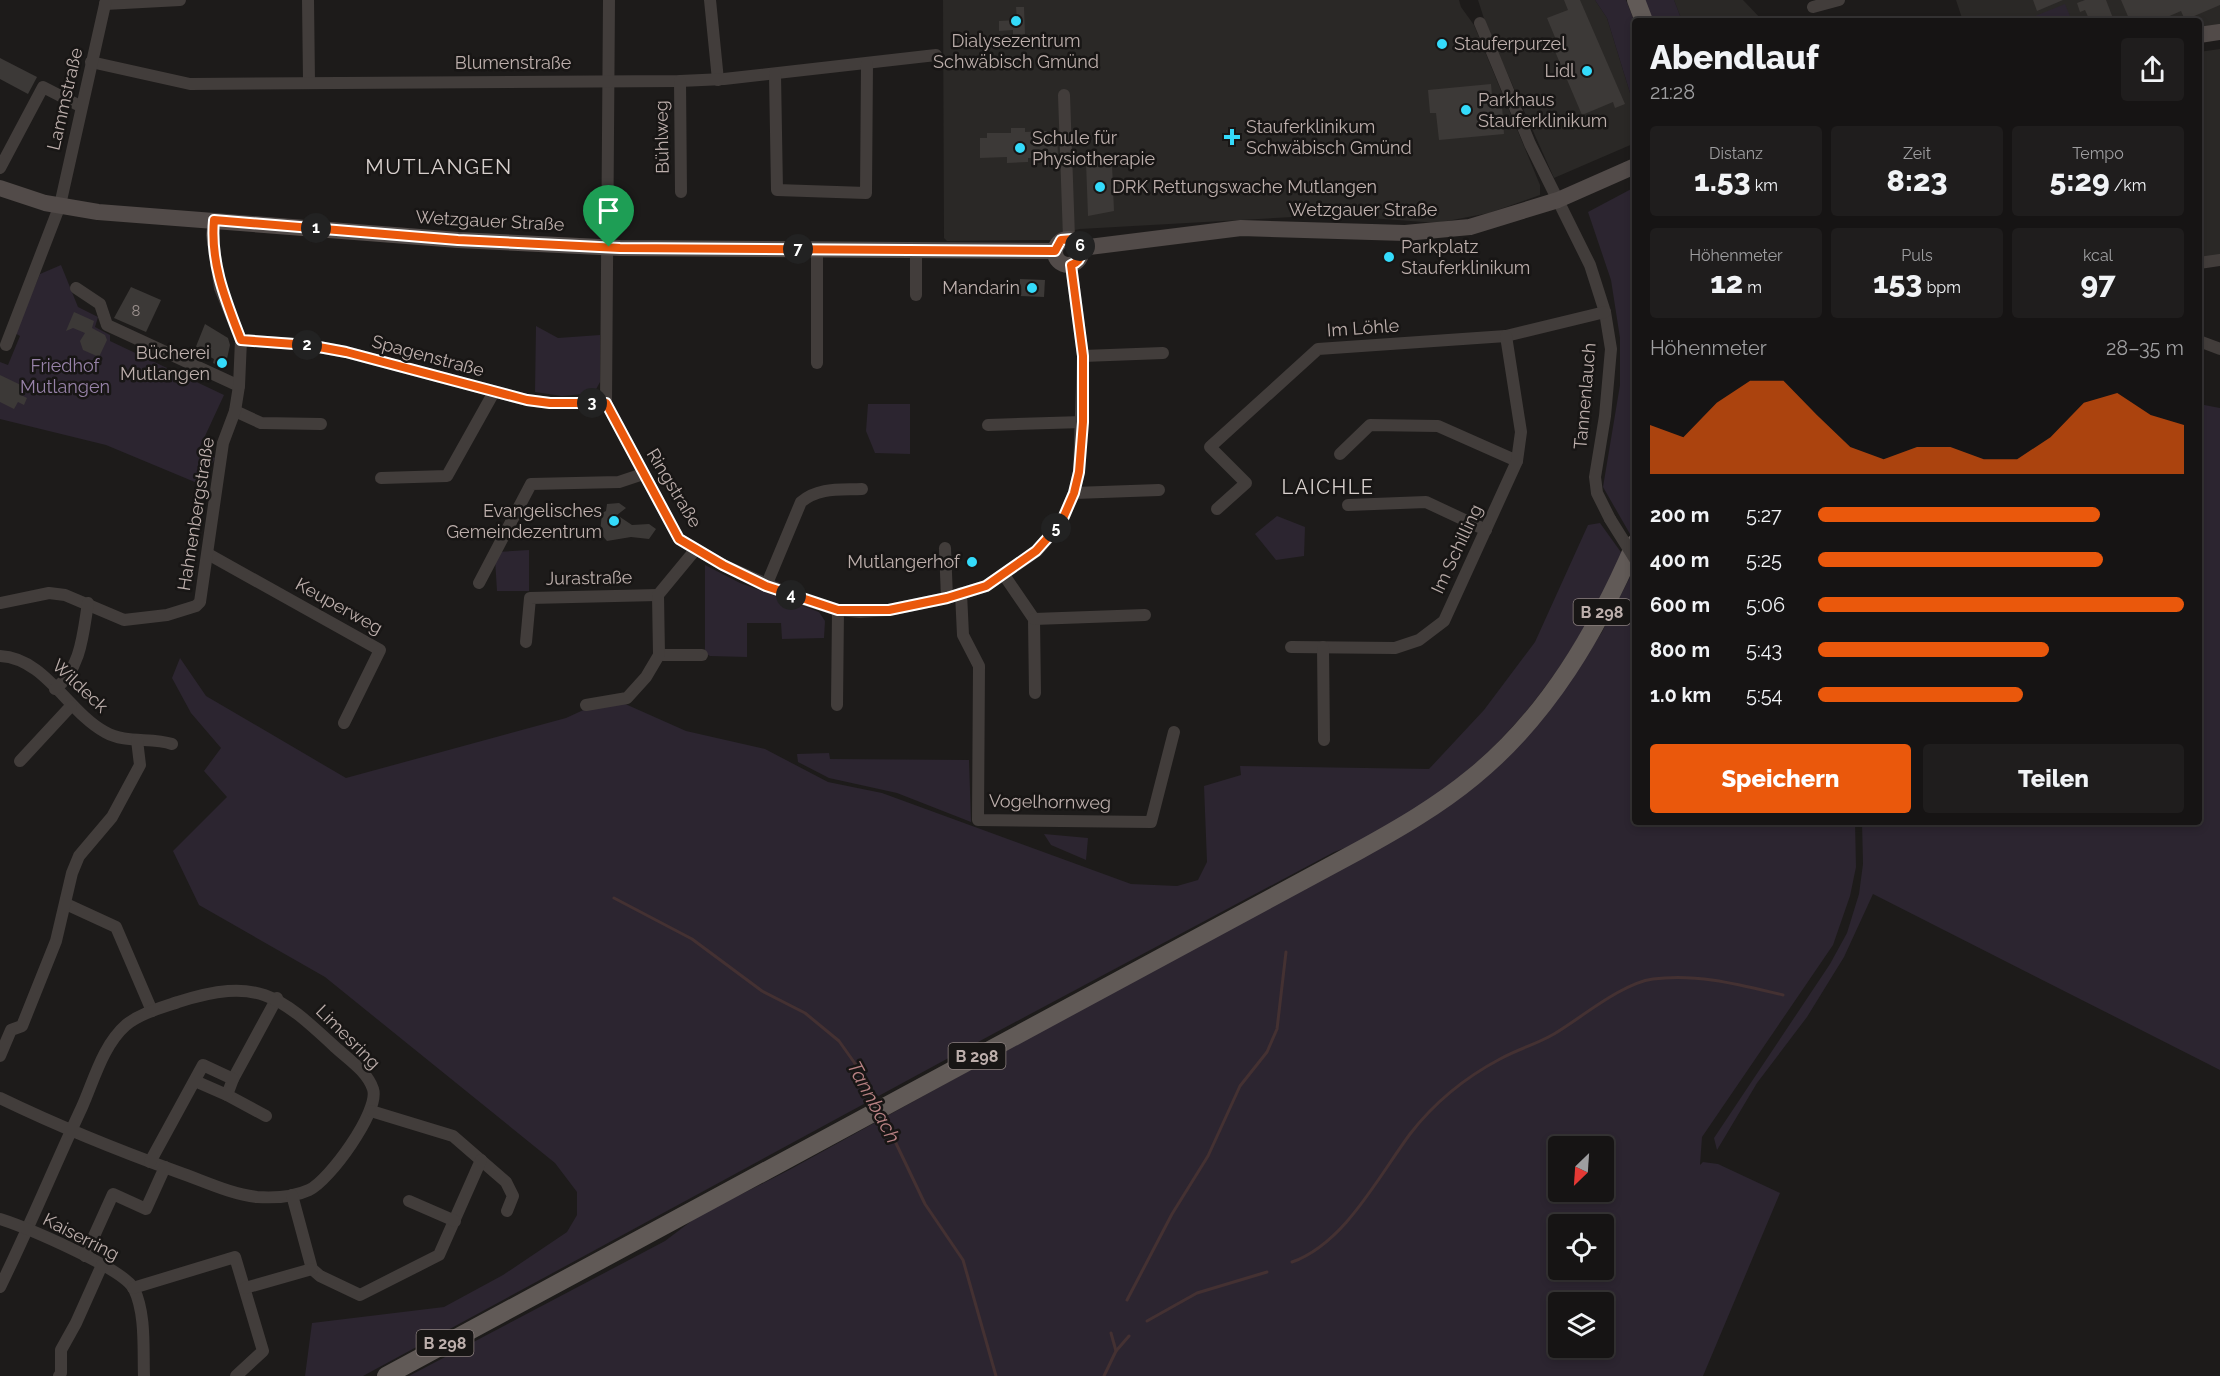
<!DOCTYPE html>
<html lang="de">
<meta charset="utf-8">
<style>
:root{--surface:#161414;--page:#1f1d1d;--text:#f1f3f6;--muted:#9e9ea0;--line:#353334;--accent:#ea580c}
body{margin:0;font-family:Raleway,sans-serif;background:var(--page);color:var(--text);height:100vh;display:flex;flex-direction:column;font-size:22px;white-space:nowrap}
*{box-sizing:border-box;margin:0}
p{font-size:20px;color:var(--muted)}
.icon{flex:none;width:33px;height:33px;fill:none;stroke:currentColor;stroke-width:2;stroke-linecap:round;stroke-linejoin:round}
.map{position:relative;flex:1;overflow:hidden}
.panel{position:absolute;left:1632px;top:18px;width:570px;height:807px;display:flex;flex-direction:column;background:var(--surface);border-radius:6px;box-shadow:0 3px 9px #0003,0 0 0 2px var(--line)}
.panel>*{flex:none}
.needle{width:39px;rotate:205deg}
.buttons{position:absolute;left:1548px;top:1136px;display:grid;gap:12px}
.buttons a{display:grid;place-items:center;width:66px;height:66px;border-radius:6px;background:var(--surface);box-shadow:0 3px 9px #0003,0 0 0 2px var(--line);font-size:30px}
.pin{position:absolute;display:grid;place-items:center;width:51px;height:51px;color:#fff;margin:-62px -26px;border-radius:50% 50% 50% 0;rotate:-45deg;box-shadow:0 0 6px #0007}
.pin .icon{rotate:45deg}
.km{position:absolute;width:30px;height:30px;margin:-15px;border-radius:50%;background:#222;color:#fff;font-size:16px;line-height:30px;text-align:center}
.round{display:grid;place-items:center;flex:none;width:63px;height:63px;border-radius:6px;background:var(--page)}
.headline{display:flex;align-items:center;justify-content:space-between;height:102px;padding:0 18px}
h1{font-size:33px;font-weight:800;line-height:45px}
.metrics{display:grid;grid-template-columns:repeat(3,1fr);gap:9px;height:102px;padding:6px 18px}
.metrics div{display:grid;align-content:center;border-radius:6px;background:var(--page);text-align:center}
.metrics b{font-size:30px;font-weight:800}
.metrics small{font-size:16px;font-weight:400}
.metrics p{font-size:16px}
.chart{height:168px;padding:12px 18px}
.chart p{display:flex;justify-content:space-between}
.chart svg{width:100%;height:108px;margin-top:6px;fill:var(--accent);opacity:.7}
.primary-button{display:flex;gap:12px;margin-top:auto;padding:12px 18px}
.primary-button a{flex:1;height:69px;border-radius:6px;background:var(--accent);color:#fff;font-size:24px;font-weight:800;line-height:69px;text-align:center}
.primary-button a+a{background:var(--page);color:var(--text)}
ul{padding:0 18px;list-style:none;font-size:20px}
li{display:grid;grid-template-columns:96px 72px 1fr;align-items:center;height:45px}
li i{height:15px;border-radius:8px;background:var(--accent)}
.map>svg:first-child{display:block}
.built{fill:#2a2826}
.green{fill:#2c2530;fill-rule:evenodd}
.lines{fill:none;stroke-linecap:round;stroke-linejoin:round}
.stream{stroke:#443132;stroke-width:3}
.building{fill:#3c3937}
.street{stroke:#423d3b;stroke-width:12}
.secondary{stroke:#524b49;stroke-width:16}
.primary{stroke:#615a57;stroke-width:18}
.street-bridge{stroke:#423d3b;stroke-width:12}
.route-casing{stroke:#fff;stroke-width:12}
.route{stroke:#ea580c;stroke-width:8}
.poi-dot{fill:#34dbfb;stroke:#181615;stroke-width:2}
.labels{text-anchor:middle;stroke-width:5;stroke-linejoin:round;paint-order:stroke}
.number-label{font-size:15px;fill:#9d928f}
.shield{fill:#181615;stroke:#8c817f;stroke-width:1.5}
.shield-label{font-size:16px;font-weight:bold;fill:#bdafac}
.poi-label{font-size:18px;fill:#bdafac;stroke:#181615;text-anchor:start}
.street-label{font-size:18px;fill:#bdafac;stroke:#181615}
.park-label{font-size:18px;fill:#9782a8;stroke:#181615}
.neighbourhood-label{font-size:20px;letter-spacing:1.5px;fill:#d8d0cd;stroke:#181615}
.water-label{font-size:20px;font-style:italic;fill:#b98284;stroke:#181615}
.quarter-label{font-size:21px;letter-spacing:1.5px;fill:#d8d0cd;stroke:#181615}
</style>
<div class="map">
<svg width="2220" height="1376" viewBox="0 0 2220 1376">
<rect width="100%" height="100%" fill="#1d1b1a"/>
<g class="built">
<path d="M943,0h516l2,7 13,18 66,160v10l-51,18 -52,10 -107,-8 -250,14 -21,4 -8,7 -104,1 -3,-3z"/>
<path d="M1478,0h117l12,18 28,91v34l-81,35 -67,-150z"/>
<path d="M1674,0h69l20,21h-81z"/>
<path d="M1956,0h264v26l-21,3v-8h-236z"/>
<path d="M2220,49v207l-21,3v-207z"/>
</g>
<g class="green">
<path d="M1595,0h31l9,23v86l-28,-91z"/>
<path d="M1644,0h30l8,21h-29z"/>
<path d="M2065,4l7,17h-49z"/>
<path d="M1635,187v333l-5,14 -27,-47 17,-102v-47l-9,-58 -23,-68z"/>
<path d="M61,265l17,42 20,10 -3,10 15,8v6l114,54 -25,54 16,9 -13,27 -96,-40 -106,-26v-57l8,3 12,-29 -5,-3 25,-59z"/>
<path d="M536,326l22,12 42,-3v47l-6,11 -32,3 -27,-4z"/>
<path d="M868,404h42v50l-35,-1 -9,-22z"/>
<path d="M2199,404l21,4v662l-347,-176 -29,63 -37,60 -50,66 -40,67 -3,-12 116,-174 17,-31 12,-39 4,-30 -1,-42h337z"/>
<path d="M1277,516l28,11 -1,29 -28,4 -21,-26z"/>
<path d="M1600,523l23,32c-54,107 -103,185 -205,252 -28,18 -53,34 -84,45l-343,183 -628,341h-58l7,-53 132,-16 59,-32 64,-43 10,-17v-23l-22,-29 -230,-186 -126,-72 -26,-54 54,-54 -23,-26 17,-23 -30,-35 -19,-35 8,-20 26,38 140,82 220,-60 24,-11 33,-4 63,28 79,18 63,33 54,11 249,91 46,2 21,-6 9,-18 -3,-76 37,-11 -1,-9 189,3 55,-59 51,-68 53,-117z"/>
<path d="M529,550v41h-32l-2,-32 3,-7z"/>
<path d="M705,565l35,18 79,29 6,9 -1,17 -42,1 -1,-16h-34v34l-37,-1 -5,-3z"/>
<path d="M1633,571l2,251h220l1,45 -6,29 -17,49 -131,192 -2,28 3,-3 15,2 62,29 -77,183h-1294l256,-135 33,-25 91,-46 619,-341 162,-148 32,-49zM1558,1146h46v45h-46zM1558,1224h46v45h-46zM1558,1302h46v45h-46z"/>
<path d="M829,753l1,6 139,1 2,62 -74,-29 -68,-15 -31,-16 -1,-8z"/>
<path d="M1044,834l44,4 -2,22 -35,-15z"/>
</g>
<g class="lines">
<g class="stream">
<path d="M614,898l78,41 70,52 43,22 34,28 27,38 11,24"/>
<path d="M882,1114l43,90 38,56 33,116"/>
<path d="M1292,1262c53,-19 86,-85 118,-128 24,-31 56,-57 90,-75 18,-10 37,-15 54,-25 27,-16 68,-51 99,-55 44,-6 88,6 130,16"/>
<path d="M1127,1300l45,-86 36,-58 32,-70 27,-34 10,-23 9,-77"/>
<path d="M1147,1321l50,-28 70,-21"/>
<path d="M1111,1333l5,18"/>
<path d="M1104,1376l12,-25 13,-15"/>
</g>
</g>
<g class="building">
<path d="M1564,0h16l45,104 -10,4 -2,-6 -31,13 -28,-66 5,-2 -12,-29 21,-8z"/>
<path d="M2033,0h30l-26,11z"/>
<path d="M2085,0h21l8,21h-24l-5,-11 -5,2 -3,-9z"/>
<path d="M2121,0h99v5l-35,15 -4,-9 -23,10h-28z"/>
<path d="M1016,7h8l1,27 -12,1v-5l-14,1v-10l18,-1z"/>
<path d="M0,58l37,19 -9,17 -28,-15z"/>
<path d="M1491,84l2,23 9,-1 2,28 -65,6 -3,-27h-6l-2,-23z"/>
<path d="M1011,128h14v4l22,-1v4h10l1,22 -30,1v4l-21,1v-6l-27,1v-20h7v-5h24z"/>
<path d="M1102,161l1,3h9l2,47 -26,5 -2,-54z"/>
<path d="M1020,279l25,1 -1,17 -24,-1z"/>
<path d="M131,287l30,13 -15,32 -32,-14z"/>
<path d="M74,312l20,9 -2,7 13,7 2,5 -8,17 -16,-7 -3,-9 5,-8 -12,-5 -7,3z"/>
<path d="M205,324l23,14 2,7 -5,23 -12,-5 1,-4 -19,-10z"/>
<path d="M0,375l25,12 -4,8 6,3 -3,7 -6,-3 -4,7 -14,-7z"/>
<path d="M619,503l7,5 -9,7 15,10 17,-1 7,5 -7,10 -18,-2 -24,4 -7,-8 2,-20 4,-2 1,-7z"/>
</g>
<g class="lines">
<g class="street">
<path d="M308,0l1,81"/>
<path d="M609,0l-3,403 73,136 44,26 76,33 39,12 22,2 29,-2 58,-12 39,-12 51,-35 24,-28 13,-30 5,-21 4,-116 -12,-91"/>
<path d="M710,0l8,80"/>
<path d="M105,4l75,-4"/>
<path d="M1813,7l26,-7"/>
<path d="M1480,23l50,121 60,121 15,47 6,37 -6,67 -10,61 2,16 13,26"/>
<path d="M91,62l99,22 490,-3 44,-2 212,-24"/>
<path d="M775,74l2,116 89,3 1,-129"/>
<path d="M680,81l1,111"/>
<path d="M1064,95l5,143"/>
<path d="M0,168l43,-81 37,19"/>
<path d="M817,249v114"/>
<path d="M916,250v45"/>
<path d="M2199,263l21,-3"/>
<path d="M76,288l24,16 7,21 132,61"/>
<path d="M241,340l67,5 38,7 181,48 23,3h56"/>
<path d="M2199,341l21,8"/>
<path d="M6,345l54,-140 46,-205"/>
<path d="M1083,356l80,-3"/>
<path d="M235,411l26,12 60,1"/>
<path d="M988,425l95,-3"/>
<path d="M1340,454l30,-29 68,1 79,35"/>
<path d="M381,478l66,-2 47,-84"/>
<path d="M1074,493l85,-3"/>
<path d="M1348,505l78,-3 60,28"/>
<path d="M1217,509l29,-26 -36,-36 108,-98 188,-13 99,-24"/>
<path d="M945,548l2,50"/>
<path d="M208,554l172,96 -36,73"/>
<path d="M1004,575l30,44 1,74"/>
<path d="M479,583l52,-99 88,-2 24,-8"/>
<path d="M766,586l35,-84c18,-15 39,-12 61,-13"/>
<path d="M961,593l2,42 16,31 -1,154 173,2 23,-90"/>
<path d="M0,603l49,-10 16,2 59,25 43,-5 29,-9 4,-4 23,-159 12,-32 4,-25 2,-46 -21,-52 -8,-53 2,-15"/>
<path d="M1034,619l111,-4"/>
<path d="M526,642l4,-44 128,-3"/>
<path d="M1291,647l104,1 24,-8 25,-19 73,-160 4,-29 -15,-96"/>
<path d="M1323,647l1,93"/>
<path d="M659,655h43"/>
<path d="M0,656c45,2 68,56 105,76 21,12 46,5 67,12"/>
<path d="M55,689c26,-20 28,-55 33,-86"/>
<path d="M586,705l41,-7 19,-21 13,-22 -1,-60 38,-46"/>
<path d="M837,705l1,-95"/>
<path d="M20,761l51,-55"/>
<path d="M66,904l50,23 36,84"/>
<path d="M0,1056l11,-26 11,-4 34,-85 16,-68 7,-17 33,-39 28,-52 -3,-25"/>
<path d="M233,1079l44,-81"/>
<path d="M227,1095l39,21"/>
<path d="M0,1098c58,28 117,52 178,74 26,9 52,22 79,25 16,1 37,0 52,-7 20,-9 71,-79 64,-101 -6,-18 -25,-30 -38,-42 -57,-53 -78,-70 -157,-45 -17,6 -37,11 -52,23 -23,20 -32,55 -44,82 -28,60 -53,121 -82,180"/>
<path d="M371,1111l82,25 53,46 7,14 -6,15"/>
<path d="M150,1162l53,-97 30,14 -6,16 -32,-14"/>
<path d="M292,1195l20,74 8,7 40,19 79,-40 42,-95"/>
<path d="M409,1201l46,20"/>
<path d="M0,1219c25,8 123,49 134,70 12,25 9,60 10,87"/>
<path d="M85,1256l28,-62 33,15 19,-42"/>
<path d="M133,1288l102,-31 28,94 -27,25"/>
<path d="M245,1288l67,-19"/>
<path d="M59,1376l2,-3v-23l15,-27 26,-58"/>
</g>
<g class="secondary">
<path d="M2199,35l21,-3"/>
<path d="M0,188l45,15 53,9 360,28 162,8 435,3"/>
<circle cx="1068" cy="252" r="13"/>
<path d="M1081,248l160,-20 164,5 65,-6 88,-27 77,-34"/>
</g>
<g class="primary">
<path d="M1636,0l8,21"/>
<path d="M386,1376l972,-525c40,-22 80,-45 115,-74 75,-61 124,-146 162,-234"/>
</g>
<path class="street-bridge" d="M1610,519l25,40"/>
</g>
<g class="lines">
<g class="route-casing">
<path id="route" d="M214,220l244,20 162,8 435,3 6,-11 12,-1c12,7 11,21 -2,26l12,91v66l-4,50 -5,21 -13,30 -25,28 -50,35 -39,12 -58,12h-51l-72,-24 -43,-21 -44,-26 -73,-136h-56l-23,-3 -181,-48 -38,-7 -67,-5c-15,-39 -31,-77 -27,-120z"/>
</g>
<use href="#route" class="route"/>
</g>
<g class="poi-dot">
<circle cx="1016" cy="21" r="6"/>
<circle cx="1442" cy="44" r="6"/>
<circle cx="1587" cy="71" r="6"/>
<circle cx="1466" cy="110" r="6"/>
<path d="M1229 128h6v6h6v6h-6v6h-6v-6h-6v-6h6z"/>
<circle cx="1020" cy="148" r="6"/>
<circle cx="1100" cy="187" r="6"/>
<circle cx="1389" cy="257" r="6"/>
<circle cx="1032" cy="288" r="6"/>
<circle cx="222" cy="363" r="6"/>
<circle cx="614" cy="521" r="6"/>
<circle cx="972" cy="562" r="6"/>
</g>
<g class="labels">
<g class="number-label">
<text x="136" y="316">8</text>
</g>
<g class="shield">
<rect x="1573.5" y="599" width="57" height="26" rx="4.5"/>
<rect x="948.5" y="1043" width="57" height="26" rx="4.5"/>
<rect x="416.5" y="1330" width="57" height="26" rx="4.5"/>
</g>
<g class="shield-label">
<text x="1602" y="618">B 298</text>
<text x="977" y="1062">B 298</text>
<text x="445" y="1349">B 298</text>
</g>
<g class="poi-label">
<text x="1016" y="47" text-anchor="middle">Dialysezentrum<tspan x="1016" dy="21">Schwäbisch Gmünd</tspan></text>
<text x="1454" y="50">Stauferpurzel</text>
<text x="1575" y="77" text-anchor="end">Lidl</text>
<text x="1478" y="106">Parkhaus<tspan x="1478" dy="21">Stauferklinikum</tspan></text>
<text x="1246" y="133">Stauferklinikum<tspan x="1246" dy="21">Schwäbisch Gmünd</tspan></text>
<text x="1032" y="144">Schule für<tspan x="1032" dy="21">Physiotherapie</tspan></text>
<text x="1112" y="193">DRK Rettungswache Mutlangen</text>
<text x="1401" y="253">Parkplatz<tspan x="1401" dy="21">Stauferklinikum</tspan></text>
<text x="1020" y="294" text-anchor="end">Mandarin</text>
<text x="210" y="359" text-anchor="end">Bücherei<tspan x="210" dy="21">Mutlangen</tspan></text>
<text x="602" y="517" text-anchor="end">Evangelisches<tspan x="602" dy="21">Gemeindezentrum</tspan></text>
<text x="960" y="568" text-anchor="end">Mutlangerhof</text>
</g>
<g class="street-label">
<text x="513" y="69">Blumenstraße</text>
<text transform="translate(65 99) rotate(-77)" y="6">Lammstraße</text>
<text transform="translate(662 137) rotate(-91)" y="6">Bühlweg</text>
<text x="1363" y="216">Wetzgauer Straße</text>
<text transform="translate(490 221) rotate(3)" y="6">Wetzgauer Straße</text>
<text transform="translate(1363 328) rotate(-4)" y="6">Im Löhle</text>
<text transform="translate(428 356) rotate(15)" y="6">Spagenstraße</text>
<text transform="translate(1585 396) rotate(-85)" y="6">Tannenlauch</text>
<text transform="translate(674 488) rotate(59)" y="6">Ringstraße</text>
<text transform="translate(196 514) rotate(-81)" y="6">Hahnenbergstraße</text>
<text transform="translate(1457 549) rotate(-65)" y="6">Im Schilling</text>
<text transform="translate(589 578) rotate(-1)" y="6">Jurastraße</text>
<text transform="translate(339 606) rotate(29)" y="6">Keuperweg</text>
<text transform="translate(80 686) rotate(43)" y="6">Wildeck</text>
<text transform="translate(1050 802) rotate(1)" y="6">Vogelhornweg</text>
<text transform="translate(348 1037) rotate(45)" y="6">Limesring</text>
<text transform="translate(81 1237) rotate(27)" y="6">Kaiserring</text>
</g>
<g class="park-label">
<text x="65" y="372">Friedhof<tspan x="65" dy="21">Mutlangen</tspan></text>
</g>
<g class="neighbourhood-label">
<text x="1328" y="494">LAICHLE</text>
</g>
<g class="water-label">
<text transform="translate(874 1102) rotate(62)" y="7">Tannbach</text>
</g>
<g class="quarter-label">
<text x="439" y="174">MUTLANGEN</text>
</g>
</g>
</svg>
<div class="buttons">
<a><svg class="needle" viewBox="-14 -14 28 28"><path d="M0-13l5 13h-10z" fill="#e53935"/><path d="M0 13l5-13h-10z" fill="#9e9ea0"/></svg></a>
<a><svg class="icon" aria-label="locate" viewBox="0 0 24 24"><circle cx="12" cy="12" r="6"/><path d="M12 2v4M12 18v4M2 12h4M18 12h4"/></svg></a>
<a><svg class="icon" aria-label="layers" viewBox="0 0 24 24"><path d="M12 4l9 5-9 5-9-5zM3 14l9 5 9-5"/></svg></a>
</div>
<div class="pin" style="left:609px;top:247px;background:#1e9e55"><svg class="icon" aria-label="arrive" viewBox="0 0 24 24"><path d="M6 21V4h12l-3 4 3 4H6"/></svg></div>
<b class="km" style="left:316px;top:228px">1</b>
<b class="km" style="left:307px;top:345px">2</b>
<b class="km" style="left:592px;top:403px">3</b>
<b class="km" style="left:791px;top:595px">4</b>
<b class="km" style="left:1056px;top:528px">5</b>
<b class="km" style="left:1080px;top:246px">6</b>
<b class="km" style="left:798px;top:249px">7</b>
<section class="panel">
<div class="headline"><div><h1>Abendlauf</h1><p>21:28</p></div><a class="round"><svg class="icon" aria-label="share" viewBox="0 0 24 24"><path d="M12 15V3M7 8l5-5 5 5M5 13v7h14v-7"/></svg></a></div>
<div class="metrics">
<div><p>Distanz</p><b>1.53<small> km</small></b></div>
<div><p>Zeit</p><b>8:23</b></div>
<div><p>Tempo</p><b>5:29<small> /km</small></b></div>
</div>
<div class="metrics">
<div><p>Höhenmeter</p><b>12<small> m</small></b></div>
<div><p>Puls</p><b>153<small> bpm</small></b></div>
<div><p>kcal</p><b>97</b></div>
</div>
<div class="chart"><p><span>Höhenmeter</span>28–35 m</p>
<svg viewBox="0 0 160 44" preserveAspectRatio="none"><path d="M0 44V24L10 29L20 15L30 6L40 6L50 20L60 33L70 38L80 33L90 33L100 38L110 38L120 29L130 15L140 11L150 20L160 24V44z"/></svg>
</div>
<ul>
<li><b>200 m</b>5:27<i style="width:77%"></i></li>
<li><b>400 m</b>5:25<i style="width:78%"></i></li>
<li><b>600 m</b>5:06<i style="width:100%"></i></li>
<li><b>800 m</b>5:43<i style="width:63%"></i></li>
<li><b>1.0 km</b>5:54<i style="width:56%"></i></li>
</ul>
<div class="primary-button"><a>Speichern</a><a>Teilen</a></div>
</section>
</div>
